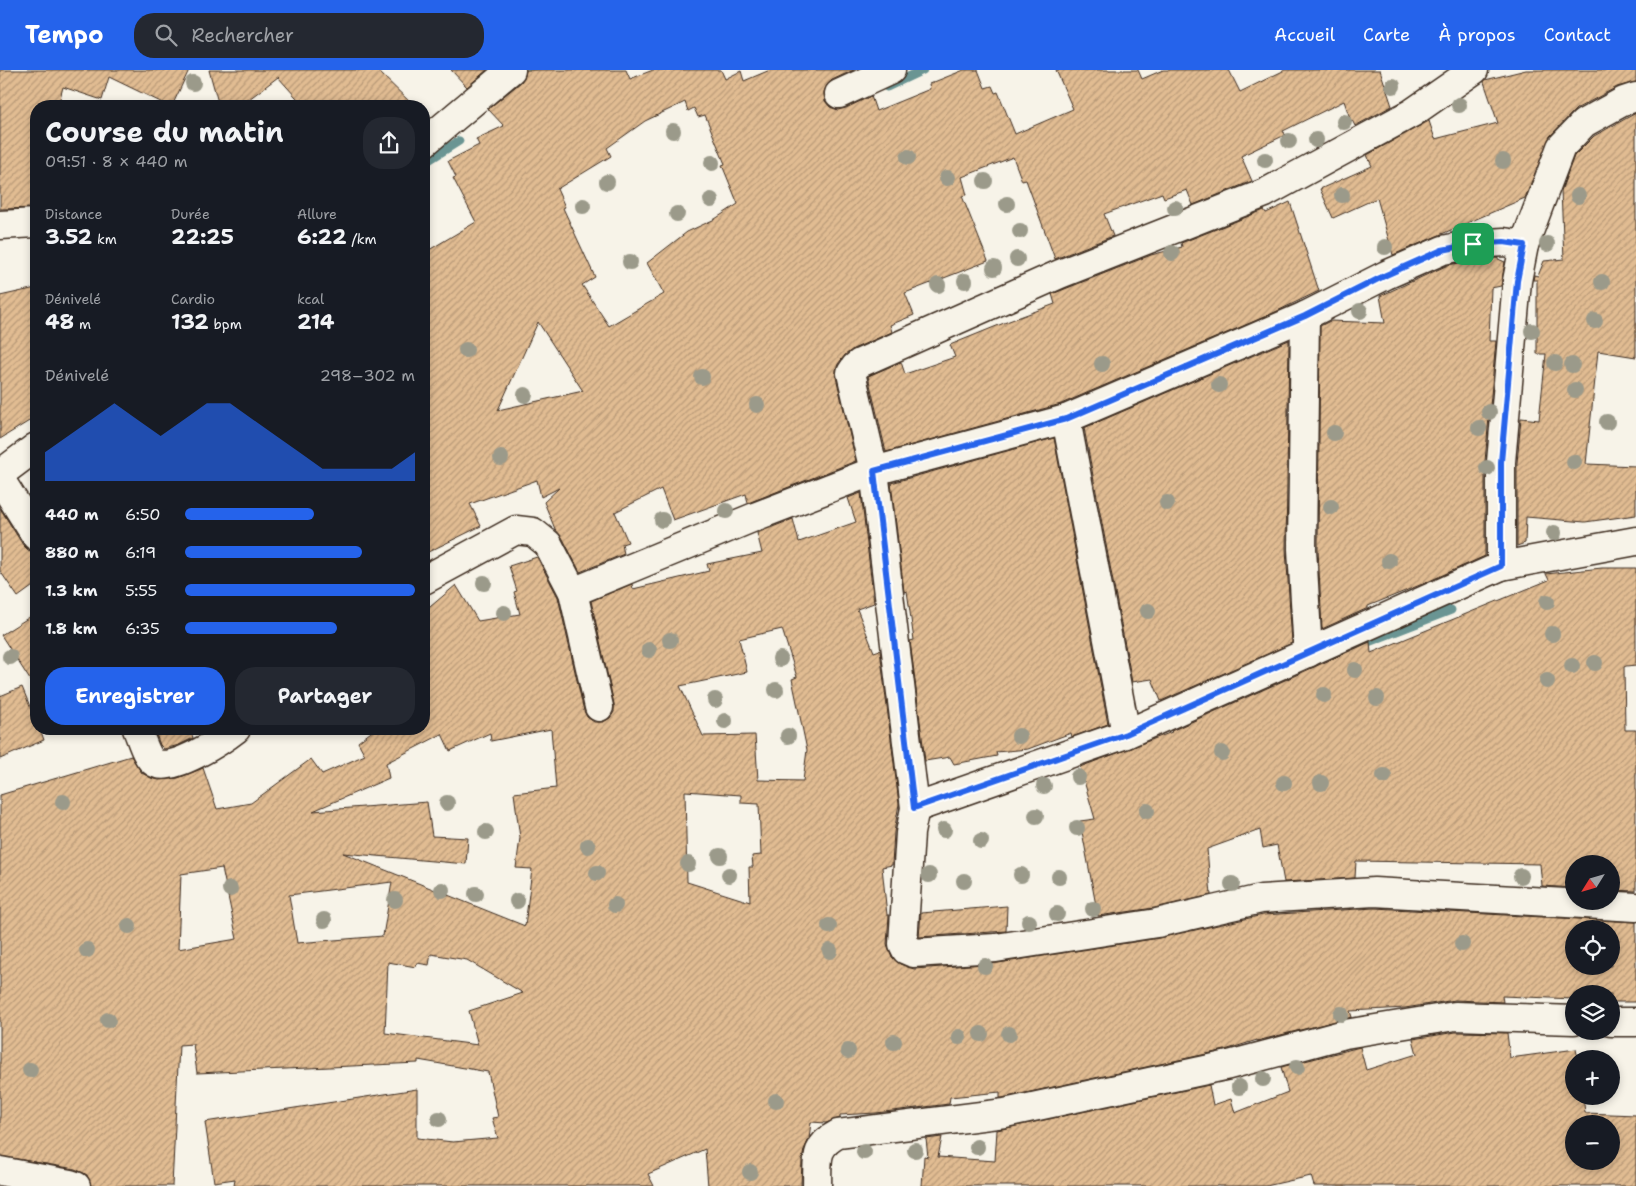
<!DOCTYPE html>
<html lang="fr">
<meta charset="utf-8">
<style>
:root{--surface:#171b24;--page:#242831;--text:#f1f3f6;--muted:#9ea1a6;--accent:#2563eb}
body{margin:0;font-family:"Shantell Sans",sans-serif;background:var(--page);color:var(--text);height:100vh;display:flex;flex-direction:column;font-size:19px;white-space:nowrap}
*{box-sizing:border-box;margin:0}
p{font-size:16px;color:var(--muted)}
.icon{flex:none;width:28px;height:28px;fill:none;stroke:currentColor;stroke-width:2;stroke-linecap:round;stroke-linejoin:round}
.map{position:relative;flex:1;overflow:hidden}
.sheet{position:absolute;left:30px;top:30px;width:400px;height:635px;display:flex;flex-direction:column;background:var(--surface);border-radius:20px;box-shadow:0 2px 8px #0003}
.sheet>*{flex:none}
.needle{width:32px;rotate:233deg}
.buttons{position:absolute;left:1565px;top:785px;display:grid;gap:10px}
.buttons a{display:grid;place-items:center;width:55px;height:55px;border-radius:50%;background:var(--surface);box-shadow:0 2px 8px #0003;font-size:25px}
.pin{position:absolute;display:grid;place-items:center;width:42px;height:42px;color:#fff;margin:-21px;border-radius:10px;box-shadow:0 2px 8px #0006}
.round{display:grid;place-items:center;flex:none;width:52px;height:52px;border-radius:20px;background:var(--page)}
.overview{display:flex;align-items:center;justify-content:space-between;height:85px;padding:0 15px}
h1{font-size:28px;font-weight:700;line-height:38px}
.stats{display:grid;grid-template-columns:repeat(3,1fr);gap:8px;height:85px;padding:5px 15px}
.stats div{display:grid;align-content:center}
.stats b{font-size:21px;font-weight:700}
.stats small{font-size:14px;font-weight:400}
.stats p{font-size:14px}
.chart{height:140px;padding:10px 15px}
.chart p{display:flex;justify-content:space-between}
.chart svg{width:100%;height:90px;margin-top:5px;fill:var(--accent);opacity:.7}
.button{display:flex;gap:10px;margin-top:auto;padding:10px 15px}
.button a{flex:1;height:58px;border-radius:20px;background:var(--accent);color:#fff;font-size:20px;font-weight:700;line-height:58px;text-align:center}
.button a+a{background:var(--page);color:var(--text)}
ul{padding:0 15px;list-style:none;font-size:16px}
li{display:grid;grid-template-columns:80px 60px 1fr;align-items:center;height:38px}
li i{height:12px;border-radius:6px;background:var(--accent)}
header{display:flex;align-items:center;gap:30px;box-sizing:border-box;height:70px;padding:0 25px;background:var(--accent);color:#fff}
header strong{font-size:24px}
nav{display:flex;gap:28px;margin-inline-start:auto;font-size:18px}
.search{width:350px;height:45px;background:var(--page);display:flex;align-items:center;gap:12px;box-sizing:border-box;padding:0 18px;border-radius:20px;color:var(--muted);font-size:19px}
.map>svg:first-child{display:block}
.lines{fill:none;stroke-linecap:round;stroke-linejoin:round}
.stream{stroke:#6a9593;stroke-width:9}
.building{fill:url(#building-hatch);stroke:#3b2a1e;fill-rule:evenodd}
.street-casing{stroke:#3b2a1e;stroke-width:31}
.street{stroke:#f7f3e8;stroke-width:28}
.tree{fill:#9b9a8a}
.route-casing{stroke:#fff;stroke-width:10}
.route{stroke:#2563eb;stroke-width:6}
</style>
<header>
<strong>Tempo</strong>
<div class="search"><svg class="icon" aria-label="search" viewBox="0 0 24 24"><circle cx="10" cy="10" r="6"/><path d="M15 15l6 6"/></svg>Rechercher</div>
<nav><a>Accueil</a><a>Carte</a><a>À propos</a><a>Contact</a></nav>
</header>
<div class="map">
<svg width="1636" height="1116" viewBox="0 0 1636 1116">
<defs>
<pattern id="building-hatch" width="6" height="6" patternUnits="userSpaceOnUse" patternTransform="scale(1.25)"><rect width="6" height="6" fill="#e1bc92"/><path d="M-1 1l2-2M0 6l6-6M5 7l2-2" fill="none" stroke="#b89977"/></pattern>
</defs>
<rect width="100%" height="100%" fill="#f7f3e8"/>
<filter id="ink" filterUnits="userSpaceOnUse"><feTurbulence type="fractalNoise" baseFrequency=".02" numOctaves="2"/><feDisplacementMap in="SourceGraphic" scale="10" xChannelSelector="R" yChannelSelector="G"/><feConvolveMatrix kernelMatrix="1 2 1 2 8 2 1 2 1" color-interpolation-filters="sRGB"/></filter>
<g filter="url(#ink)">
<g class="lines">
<g class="stream">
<path d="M887,17l36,-17"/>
<path d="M514,18l19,-18"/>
<path d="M424,93l35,-22"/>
<path d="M1332,586l119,-46"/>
</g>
</g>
<g class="building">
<path d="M0,0h189l-17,36h-3l-60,-29 -7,23 -39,-13 -5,19h-22v102l-36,1z"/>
<path d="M209,0h168l37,36h-110l-26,-29 -38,29h-21z"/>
<path d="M451,0h36l-20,17z"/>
<path d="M526,0h100l4,9 23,-9h68l4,9 16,-8 3,10 26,-11h84l-22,10 -5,5 -3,7 1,9 5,6 8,3 8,-2 25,-12 5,15 54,-22 -1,-5 35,-14h14l7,18 7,-2 3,7 3,-1 17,42 58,-25 -17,-39h82l4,9 21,-9h66l11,22 45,-22h95l12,36 -37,20 -3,-6 -1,1 -7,-20 -61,30 2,4 -44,21 11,25 -59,24 -6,-15 -23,8 -2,-5 -58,21 9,22 -58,23 -29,-79 -4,1 -9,-24 -51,20 5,18 -5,1 26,65 -83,32 9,22 -24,10 2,7 -39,17 -8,6 -7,9 -2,6v7l20,84 -108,42 -2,-9 -73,26 -12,-31 -46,23 13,30 -6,2 2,10 -44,18 -18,-35 -7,-8 -11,-27 15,-14 -18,9 -4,-17 -67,24 11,22 -57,28v-301l52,-31 -23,-44 3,-1 -8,-16 31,-16 -3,-6 28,-13 -16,-17 33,-27 4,-6zM685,32l3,9 6,-3 4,9 7,-2 20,49 -3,1 16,39 -23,15 -28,13 -40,31 17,31 -55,32 -27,-41 13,-8 -32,-69 2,-1 -8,-18 54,-33 -4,-8 38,-27zM538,252l45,69 -85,19z"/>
<path d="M1526,0h110v12l-19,5 -41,22 -26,27 -25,62 -132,57 -16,-57 -44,20 -13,-29 52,-23 -5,-11 58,-32 4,-2 6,18 63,-16 -14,-41 1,-2z"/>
<path d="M1636,43v244l-38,-6 -12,113 50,2v49l-51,7 -59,-5 -1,26 -8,3v-83l4,-45 18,2 7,-66h-9v-74h-4l1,-5 4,1 6,-15 20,-2 -3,-68 13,-35 20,-20z"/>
<path d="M1290,132l29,89 -48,23 -210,90 -175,48 -18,-76 33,-14 4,12 50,-17 -5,-12 59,-24 46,-17 -3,-10 99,-39 31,-8 -1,-4 83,-33 2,3z"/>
<path d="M1496,188l9,4 -4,24 -10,2 -2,53h7l-11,120v95l-60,27 -57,23v2l-46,21 -4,-80 2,-223 10,-5 55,2 -5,-27 68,-31 27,-5z"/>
<path d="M36,218v124l-4,3 2,3 -34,21v-143z"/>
<path d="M1289,270l-3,209 6,94 -131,58 -9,-22 -20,3 -48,-254z"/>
<path d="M1054,368l54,286 -36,13 -1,-4 -43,16 -32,3 1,4 -43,8 -4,-7 -25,4 -15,-120 4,-1 -7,-49 -3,1 -13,-109z"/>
<path d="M861,423l13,110 -17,6 17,43 6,-2 19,154 -5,28 -2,33 -10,2 5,48h2l-2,29 5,13 8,7 14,5 84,-6 161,-25 104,-23 111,-7 262,14v80h-25v-8h-37v5l-72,-3 1,6 -48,-2 -50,8 -55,3 2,6 -95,24v-1l-32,10 -223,48h-2v-6l-50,5 -1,7 -73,9 -36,2v3l-14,5 -15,-1 -2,17 -5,11 -2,10 -1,26h-93l-3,-37 -57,25 6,12h-420l1,-7 -21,3 -9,-60 212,-33v49l36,4 45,-4 -6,-20 6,-1 -10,-45 -70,-12v3l-221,10 -4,-29 -14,1 -7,141h-81l-4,-11 -12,-6 -75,-13v-361l131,-39 11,17 9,5 8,2 19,-2 25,-10 14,41 34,-6 60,-44 11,15 43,-19 -7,-13 17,-13h49v-117l32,-27 22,36 42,-7 -6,-22 3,-1 -8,-25 28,-9 21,40 26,114 3,6 7,5h9l7,-4 4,-6v-8l-23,-103 41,-17 1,5 76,-18 -2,-7 55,-11 -5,-20 36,-14 6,23 57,-20 -8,-24zM782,559l15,48 -5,2 15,71 -4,31 -45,-1 -3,-45 -52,1 -23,-50 67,-14 -8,-33zM551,659l5,59 -42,5 6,45 -4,30 16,1 -7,57 -182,-73 123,11 2,-26 -36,-2 -5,-34 -114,9 76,-33 -3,-15 56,-29 8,17 40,-18 1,8zM685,721l56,4v8l18,1 2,51 -9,1 1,11h-4l1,35 -63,-20zM222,798l15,71 -59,10 3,-75zM392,812l-9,54 -86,7 -8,-48zM1574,859h37v37h-37zM431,884l36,6 56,33 -54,18 9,34 -93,-12 3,-71 28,5 1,-4 12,2z"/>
<path d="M0,438l23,37 5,5 8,3v31l-18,13 -18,-26z"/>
<path d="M1602,498h34v97l-10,1 -2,1 1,63h11v161l-25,-1v-26h-37v24l-32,-2 -2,-22 -184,-3 -1,17 -71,4 -7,-37 -14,3 -3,-18 -53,19 4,46 -57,13 -56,8 -18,-95 15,-2 -15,-52 92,-35 -1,-1 199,-89 1,11 178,-73 -3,-6z"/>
<path d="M36,543v76l-35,-54z"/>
<path d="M22,617l14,34v8h4l4,11 -44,19v-63z"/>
<path d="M154,659h36l3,9 -14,7 -15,4 -4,-4z"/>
<path d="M1007,836l-1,25 -87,6 2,-24z"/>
<path d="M1456,962l51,1 3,25 66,-9 2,10h-4v37h9l2,17 51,2v71h-322l-3,-10 -45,10h-344l2,-30 4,1 -2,-18 16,-2 -4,20 57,4 2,-31 212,-45 4,20 18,-6 4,14 53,-21 -7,-25 79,-20 6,23 51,-16 -4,-15zM1574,1054h37v37h-37z"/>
</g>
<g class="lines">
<g class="street-casing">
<g id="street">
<path d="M1474,0l-62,43 -147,80 -205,81 -200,89 -5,4 -4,6 23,98 41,337 -5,25 -7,111 3,6 7,3 83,-5 161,-25 104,-24 113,-7 262,15"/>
<path d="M839,24l52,-24"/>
<path d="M424,73l87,-73"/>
<path d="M0,155l36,-2"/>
<path d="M1524,175l37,-98 23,-24 40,-22 12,-4"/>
<path d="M1305,246l-3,233 6,104"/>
<path d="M1066,349l60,315"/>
<path d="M0,404l36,-27"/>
<path d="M0,409l36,57"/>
<path d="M424,510l92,-50 17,2 15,12 25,48 26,115"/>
<path d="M573,522l184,-76 117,-45 192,-52 239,-103 81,-41 57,-25 30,-6 31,-2 20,3 -7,36 -16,181v104"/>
<path d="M137,659c4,9 9,29 18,34 17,10 67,-23 81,-34"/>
<path d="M915,738l211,-74 375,-168 135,-25"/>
<path d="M1611,952h25"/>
<path d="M0,1101l70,13 6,2"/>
<path d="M817,1116c1,-25 -4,-39 21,-52l167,-21 224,-48 116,-31 110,-18 119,4"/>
</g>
</g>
<use href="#street" class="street"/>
</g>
<g class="tree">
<circle cx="193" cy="13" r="8"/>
<circle cx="1393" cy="16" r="8"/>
<circle cx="1459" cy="35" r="8"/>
<circle cx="1344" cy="52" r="8"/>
<circle cx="673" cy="61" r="8"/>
<circle cx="1316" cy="70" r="8"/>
<circle cx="1289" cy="71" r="8"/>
<circle cx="908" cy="87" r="8"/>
<circle cx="1265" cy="90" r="8"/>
<circle cx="1503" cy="91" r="8"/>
<circle cx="712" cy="93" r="8"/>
<circle cx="947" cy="108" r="8"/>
<circle cx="985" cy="111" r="8"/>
<circle cx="607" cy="112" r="8"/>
<circle cx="1342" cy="125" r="8"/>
<circle cx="1578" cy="126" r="8"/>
<circle cx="711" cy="130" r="8"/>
<circle cx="1007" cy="134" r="8"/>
<circle cx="583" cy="136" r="8"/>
<circle cx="1175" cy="138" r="8"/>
<circle cx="677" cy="144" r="8"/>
<circle cx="1020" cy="161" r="8"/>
<circle cx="1547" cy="174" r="8"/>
<circle cx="1385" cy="177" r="8"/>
<circle cx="1172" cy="183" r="8"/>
<circle cx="1017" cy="189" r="8"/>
<circle cx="630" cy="192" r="8"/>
<circle cx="994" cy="198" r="8"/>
<circle cx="965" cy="211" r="8"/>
<circle cx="1602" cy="212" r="8"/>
<circle cx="938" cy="215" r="8"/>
<circle cx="1360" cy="241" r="8"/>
<circle cx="1595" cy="251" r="8"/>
<circle cx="1532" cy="261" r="8"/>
<circle cx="466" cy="280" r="8"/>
<circle cx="1555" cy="293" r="8"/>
<circle cx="1102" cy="294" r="8"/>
<circle cx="1572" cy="295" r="8"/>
<circle cx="702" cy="307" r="8"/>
<circle cx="1219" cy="315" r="8"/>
<circle cx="1575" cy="320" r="8"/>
<circle cx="525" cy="325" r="8"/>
<circle cx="757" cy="335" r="8"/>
<circle cx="1489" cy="342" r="8"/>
<circle cx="1607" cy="352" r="8"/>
<circle cx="1479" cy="358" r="8"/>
<circle cx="1334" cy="363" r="8"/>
<circle cx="501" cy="388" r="8"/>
<circle cx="1574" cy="392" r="8"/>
<circle cx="1487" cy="398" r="8"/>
<circle cx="1167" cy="433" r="8"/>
<circle cx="1331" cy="437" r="8"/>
<circle cx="726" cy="441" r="8"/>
<circle cx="662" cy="450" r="8"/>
<circle cx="1554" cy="463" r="8"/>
<circle cx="1389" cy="491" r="8"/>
<circle cx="484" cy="513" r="8"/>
<circle cx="1547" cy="532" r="8"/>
<circle cx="1148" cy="541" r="8"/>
<circle cx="504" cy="543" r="8"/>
<circle cx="1552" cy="564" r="8"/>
<circle cx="670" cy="570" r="8"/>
<circle cx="649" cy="580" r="8"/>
<circle cx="10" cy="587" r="8"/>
<circle cx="780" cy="589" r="8"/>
<circle cx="1595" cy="593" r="8"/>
<circle cx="1572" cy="596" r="8"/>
<circle cx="1355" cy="600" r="8"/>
<circle cx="1547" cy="611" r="8"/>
<circle cx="776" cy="620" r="8"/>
<circle cx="1324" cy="625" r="8"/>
<circle cx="1377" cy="628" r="8"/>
<circle cx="715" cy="630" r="8"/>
<circle cx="725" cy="651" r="8"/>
<circle cx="788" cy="666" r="8"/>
<circle cx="1019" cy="666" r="8"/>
<circle cx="1222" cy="683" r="8"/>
<circle cx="1384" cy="706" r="8"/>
<circle cx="1078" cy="707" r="8"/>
<circle cx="1284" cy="713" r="8"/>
<circle cx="1321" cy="713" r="8"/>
<circle cx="1044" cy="716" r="8"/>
<circle cx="63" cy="732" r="8"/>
<circle cx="447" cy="733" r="8"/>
<circle cx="1147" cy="741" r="8"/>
<circle cx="1036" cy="746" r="8"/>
<circle cx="1077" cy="758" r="8"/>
<circle cx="944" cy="760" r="8"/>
<circle cx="486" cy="762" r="8"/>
<circle cx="981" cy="771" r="8"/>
<circle cx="588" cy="776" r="8"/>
<circle cx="720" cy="786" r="8"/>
<circle cx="688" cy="794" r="8"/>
<circle cx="597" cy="803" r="8"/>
<circle cx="729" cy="805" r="8"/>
<circle cx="929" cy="805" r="8"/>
<circle cx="1021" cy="805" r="8"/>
<circle cx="1521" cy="806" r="8"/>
<circle cx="1059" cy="807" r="8"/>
<circle cx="964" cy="811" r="8"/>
<circle cx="1232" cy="814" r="8"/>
<circle cx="230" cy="819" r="8"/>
<circle cx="442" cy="820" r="8"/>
<circle cx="476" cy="824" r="8"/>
<circle cx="395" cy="830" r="8"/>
<circle cx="517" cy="831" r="8"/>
<circle cx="615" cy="835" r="8"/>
<circle cx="1093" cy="839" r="8"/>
<circle cx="1057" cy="844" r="8"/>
<circle cx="324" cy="850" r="8"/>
<circle cx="1029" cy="852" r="8"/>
<circle cx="129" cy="856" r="8"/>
<circle cx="829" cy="856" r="8"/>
<circle cx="1462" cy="874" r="8"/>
<circle cx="87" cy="880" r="8"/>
<circle cx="830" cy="881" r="8"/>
<circle cx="985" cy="896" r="8"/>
<circle cx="1341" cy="944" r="8"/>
<circle cx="108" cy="950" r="8"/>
<circle cx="981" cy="964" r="8"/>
<circle cx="1009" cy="964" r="8"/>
<circle cx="959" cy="967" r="8"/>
<circle cx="894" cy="972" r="8"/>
<circle cx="848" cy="981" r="8"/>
<circle cx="1297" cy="997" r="8"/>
<circle cx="30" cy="1000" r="8"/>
<circle cx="1263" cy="1009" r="8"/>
<circle cx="1239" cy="1017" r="8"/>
<circle cx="776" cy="1031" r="8"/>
<circle cx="439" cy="1049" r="8"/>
<circle cx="977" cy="1077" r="8"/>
<circle cx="915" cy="1080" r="8"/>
<circle cx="864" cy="1082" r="8"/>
<circle cx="750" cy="1102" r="8"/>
</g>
</g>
<g class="lines" filter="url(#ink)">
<g class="route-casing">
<path id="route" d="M1504,172l20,3 -7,36 -16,181v104l-375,168 -212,74 -40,-337 192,-52 239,-103 81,-41 56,-25 31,-6z"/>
</g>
<use href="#route" class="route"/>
</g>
</svg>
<div class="buttons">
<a><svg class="needle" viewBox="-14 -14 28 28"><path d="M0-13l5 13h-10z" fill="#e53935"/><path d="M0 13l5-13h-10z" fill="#9ea1a6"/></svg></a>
<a><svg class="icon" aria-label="locate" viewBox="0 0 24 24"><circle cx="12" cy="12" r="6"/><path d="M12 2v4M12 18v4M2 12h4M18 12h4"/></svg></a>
<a><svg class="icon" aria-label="layers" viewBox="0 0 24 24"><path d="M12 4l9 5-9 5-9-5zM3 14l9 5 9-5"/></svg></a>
<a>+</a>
<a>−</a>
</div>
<div class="pin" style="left:1473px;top:174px;background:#1e9e55"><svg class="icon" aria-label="arrive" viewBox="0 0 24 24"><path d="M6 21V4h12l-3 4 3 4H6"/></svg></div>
<section class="sheet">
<div class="overview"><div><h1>Course du matin</h1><p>09:51 · 8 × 440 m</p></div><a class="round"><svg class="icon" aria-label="share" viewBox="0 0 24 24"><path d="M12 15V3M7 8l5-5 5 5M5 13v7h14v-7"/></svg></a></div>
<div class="stats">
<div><p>Distance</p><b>3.52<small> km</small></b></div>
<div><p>Durée</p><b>22:25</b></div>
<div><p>Allure</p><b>6:22<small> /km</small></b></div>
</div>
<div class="stats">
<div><p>Dénivelé</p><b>48<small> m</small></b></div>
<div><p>Cardio</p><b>132<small> bpm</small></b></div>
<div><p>kcal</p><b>214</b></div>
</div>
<div class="chart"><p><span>Dénivelé</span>298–302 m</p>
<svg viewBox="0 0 160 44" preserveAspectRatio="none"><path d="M0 44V30L10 22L20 14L30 6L40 14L50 22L60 14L70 6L80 6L90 14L100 22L110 30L120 38L130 38L140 38L150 38L160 30V44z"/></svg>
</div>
<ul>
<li><b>440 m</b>6:50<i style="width:56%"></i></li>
<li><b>880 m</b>6:19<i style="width:77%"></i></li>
<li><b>1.3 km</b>5:55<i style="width:100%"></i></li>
<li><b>1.8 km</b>6:35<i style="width:66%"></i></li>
</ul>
<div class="button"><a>Enregistrer</a><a>Partager</a></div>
</section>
</div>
